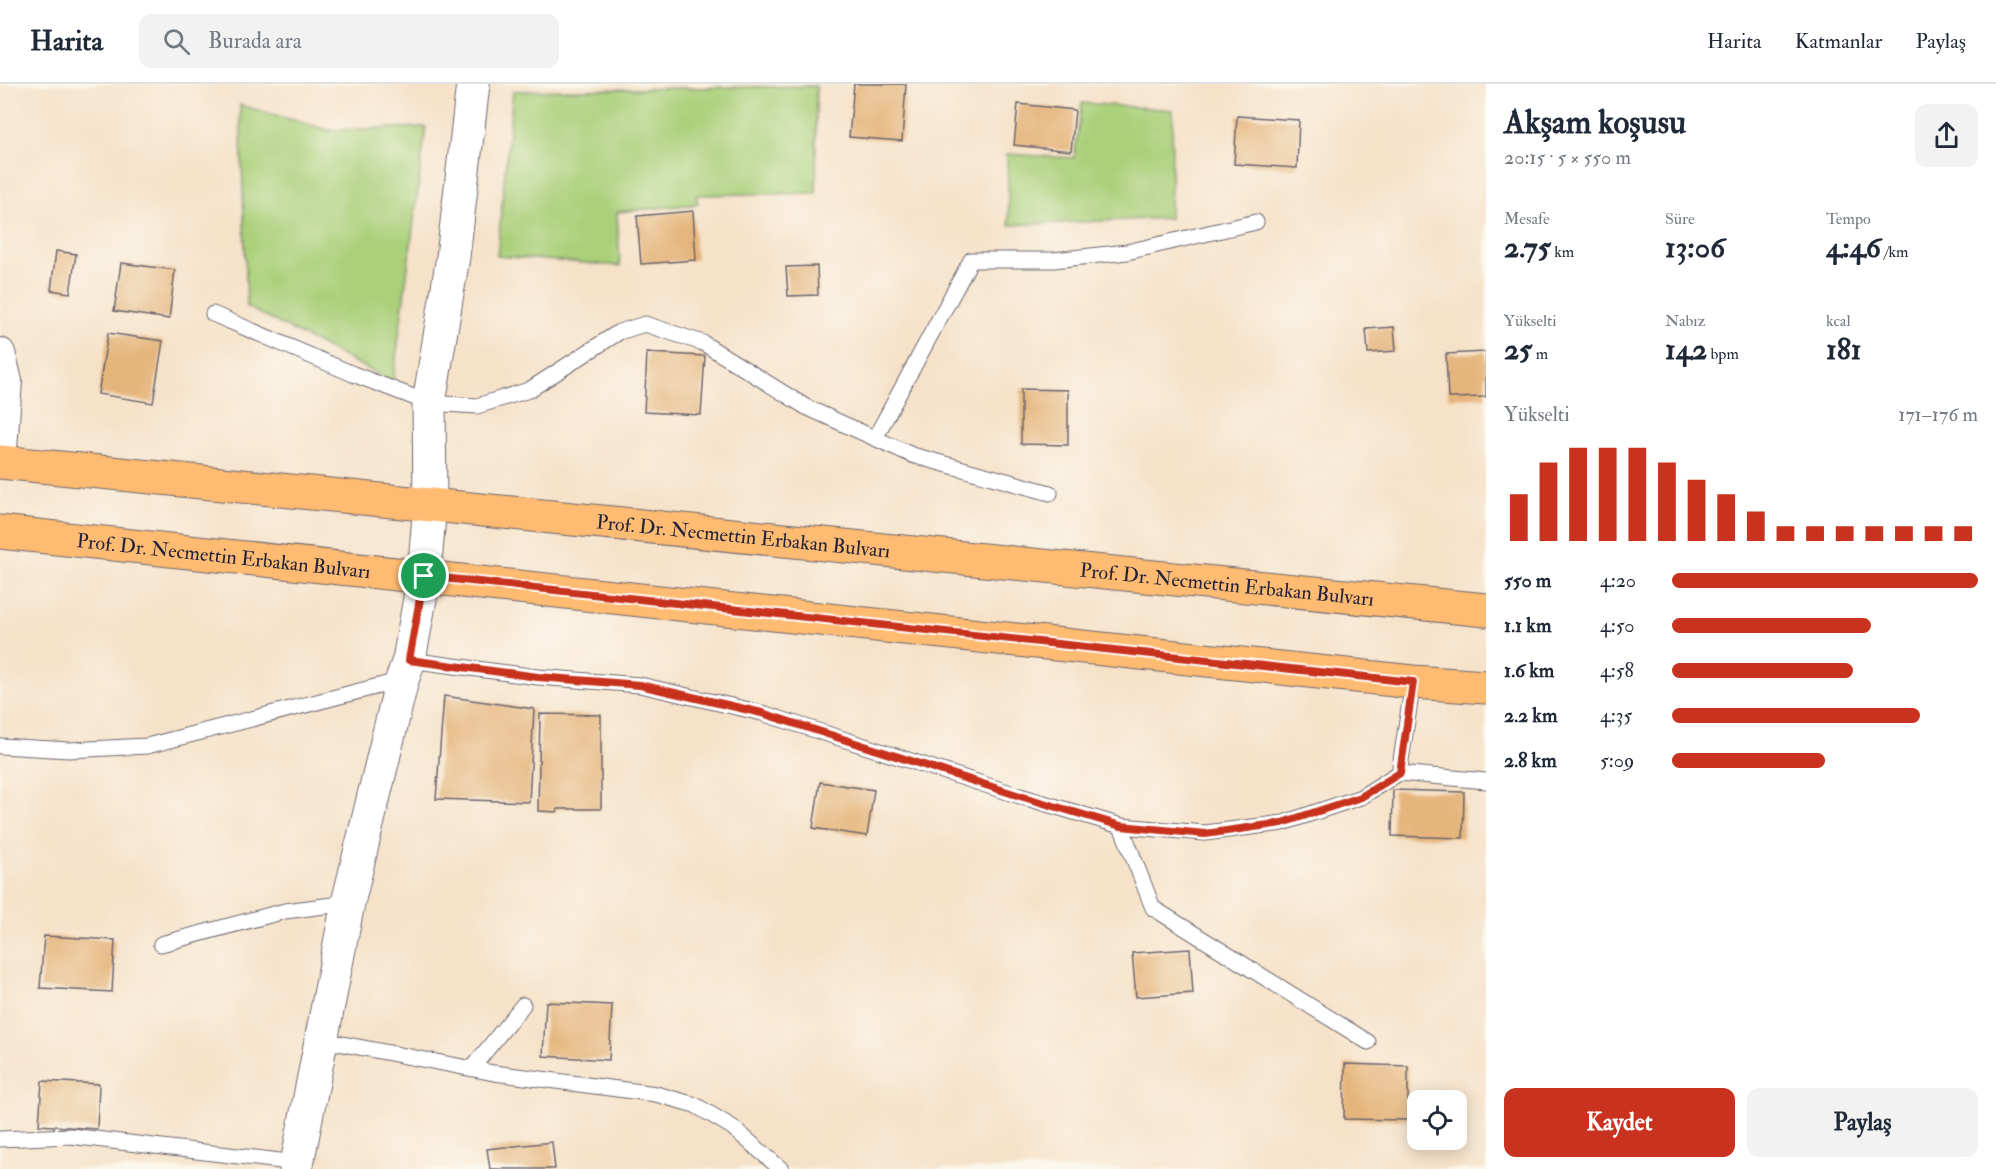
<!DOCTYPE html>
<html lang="tr">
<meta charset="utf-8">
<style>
:root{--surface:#fff;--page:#f2f2f3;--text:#1f2937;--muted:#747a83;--line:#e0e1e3;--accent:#c8321e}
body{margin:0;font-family:"IM FELL Double Pica",serif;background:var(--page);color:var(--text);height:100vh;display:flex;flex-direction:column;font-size:22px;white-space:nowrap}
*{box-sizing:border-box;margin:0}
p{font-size:20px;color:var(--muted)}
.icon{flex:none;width:33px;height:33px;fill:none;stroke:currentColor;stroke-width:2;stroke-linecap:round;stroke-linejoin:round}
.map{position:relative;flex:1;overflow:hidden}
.panel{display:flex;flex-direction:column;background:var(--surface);width:510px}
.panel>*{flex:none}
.buttons{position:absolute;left:1407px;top:1006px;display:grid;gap:12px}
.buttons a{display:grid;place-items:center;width:60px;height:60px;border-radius:12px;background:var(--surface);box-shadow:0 3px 15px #0003;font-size:30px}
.pin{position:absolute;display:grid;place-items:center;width:51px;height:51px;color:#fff;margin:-26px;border:3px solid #fff;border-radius:50%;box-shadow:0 2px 6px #0007}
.round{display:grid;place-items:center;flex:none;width:63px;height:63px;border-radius:12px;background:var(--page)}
.headline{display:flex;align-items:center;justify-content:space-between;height:102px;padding:0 18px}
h1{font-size:33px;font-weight:800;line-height:45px}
.metrics{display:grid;grid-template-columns:repeat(3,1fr);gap:9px;height:102px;padding:6px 18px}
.metrics div{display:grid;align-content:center}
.metrics b{font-size:30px;font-weight:800}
.metrics small{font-size:16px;font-weight:400}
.metrics p{font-size:16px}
.chart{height:168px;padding:12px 18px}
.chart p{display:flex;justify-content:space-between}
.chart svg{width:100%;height:108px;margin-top:6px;stroke:var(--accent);stroke-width:6}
.cta{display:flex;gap:12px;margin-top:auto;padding:12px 18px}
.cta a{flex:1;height:69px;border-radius:12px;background:var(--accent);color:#fff;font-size:24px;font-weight:800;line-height:69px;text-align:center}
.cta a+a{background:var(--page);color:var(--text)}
ul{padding:0 18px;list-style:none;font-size:20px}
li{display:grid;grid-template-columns:96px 72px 1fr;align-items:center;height:45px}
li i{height:15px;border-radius:8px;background:var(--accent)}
header{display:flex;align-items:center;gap:36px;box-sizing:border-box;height:84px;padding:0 30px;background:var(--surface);border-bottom:2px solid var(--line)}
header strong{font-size:28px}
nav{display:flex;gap:33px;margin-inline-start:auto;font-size:21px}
.search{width:420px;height:54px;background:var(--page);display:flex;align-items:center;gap:15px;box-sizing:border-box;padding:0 21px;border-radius:12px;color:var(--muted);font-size:22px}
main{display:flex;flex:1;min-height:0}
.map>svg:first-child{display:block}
.green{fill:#aad07a;stroke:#66795a;stroke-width:1.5}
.building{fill:#e5b57c}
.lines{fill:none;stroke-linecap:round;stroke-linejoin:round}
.service-casing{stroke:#6c656d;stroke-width:17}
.minor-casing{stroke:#6c656d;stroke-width:32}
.tertiary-casing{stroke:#6c656d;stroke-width:35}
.primary-casing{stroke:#6c656d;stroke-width:35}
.service{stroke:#fff;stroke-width:15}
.minor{stroke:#fff;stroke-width:30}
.tertiary{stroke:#fff;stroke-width:33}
.primary{stroke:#febb71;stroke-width:33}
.route-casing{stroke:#fff;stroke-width:12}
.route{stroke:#c8321e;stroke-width:8}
.labels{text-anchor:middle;stroke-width:6;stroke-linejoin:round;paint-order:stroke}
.street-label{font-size:20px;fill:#22223b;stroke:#fbf7ec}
</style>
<header>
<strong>Harita</strong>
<div class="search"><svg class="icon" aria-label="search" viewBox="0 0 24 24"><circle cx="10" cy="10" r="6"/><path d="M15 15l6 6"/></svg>Burada ara</div>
<nav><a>Harita</a><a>Katmanlar</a><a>Paylaş</a></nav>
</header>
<main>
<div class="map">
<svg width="1486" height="1085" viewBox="0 0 1486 1085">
<rect width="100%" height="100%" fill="#fbf7ec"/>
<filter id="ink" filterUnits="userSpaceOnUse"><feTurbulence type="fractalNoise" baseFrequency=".0167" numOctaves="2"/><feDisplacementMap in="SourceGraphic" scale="12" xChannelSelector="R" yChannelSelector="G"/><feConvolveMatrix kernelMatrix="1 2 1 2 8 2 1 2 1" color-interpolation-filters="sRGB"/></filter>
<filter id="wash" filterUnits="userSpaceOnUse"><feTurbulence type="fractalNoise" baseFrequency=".008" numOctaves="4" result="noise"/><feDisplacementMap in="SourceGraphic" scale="24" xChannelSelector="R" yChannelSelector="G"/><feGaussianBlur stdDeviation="1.35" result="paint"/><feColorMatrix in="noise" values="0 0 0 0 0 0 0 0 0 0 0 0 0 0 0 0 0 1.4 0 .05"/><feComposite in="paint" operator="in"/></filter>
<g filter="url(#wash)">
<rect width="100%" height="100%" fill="#f6e2c9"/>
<g class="green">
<path d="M816,2v107l-120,2 2,9 -81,8 3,54 -123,-10 16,-165z"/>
<path d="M1082,19l91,7 -3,108 -161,7 -2,-71 67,4z"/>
<path d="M240,21l88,25 98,-3 -33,255 -146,-75z"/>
</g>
<g id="blocks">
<g class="building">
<path d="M854,0h52l-4,57 -53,-4z"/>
<path d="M1018,20l57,6 -4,41 -57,-6z"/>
<path d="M1237,32l62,4 -2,48 -63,-4z"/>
<path d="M693,127l3,49 -55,4 -4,-48z"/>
<path d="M56,167l20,3 -6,39 -19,-3z"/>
<path d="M121,179l54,7 -6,49 -55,-8z"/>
<path d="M817,182l1,29 -30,1 -2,-29z"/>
<path d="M1394,243l2,24 -28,2 -2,-24z"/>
<path d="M108,249l55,8 -10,62 -55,-9z"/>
<path d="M1486,268v45l-38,1 -2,-44z"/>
<path d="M647,269l58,3 -4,59 -57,-3z"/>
<path d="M1021,305l47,1v55l-47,-1z"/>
<path d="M444,612l90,13 -5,93 -93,-3z"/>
<path d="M540,630l61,1v94h-43l-1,3 -19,-1z"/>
<path d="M820,698l54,8 -7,46 -54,-8z"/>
<path d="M1393,706l71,2 -1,46 -71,-2z"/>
<path d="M44,852l71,4 -3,52 -72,-4z"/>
<path d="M1190,865l3,44 -57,4 -4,-44z"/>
<path d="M546,918l66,3 -3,55 -66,-4z"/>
<path d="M1345,980l63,2v54l-64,-1z"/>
<path d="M42,997l57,3 -2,45 -58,-4z"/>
<path d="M552,1058l3,27h-65l-3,-20z"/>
</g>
</g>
</g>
<g filter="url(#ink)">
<use href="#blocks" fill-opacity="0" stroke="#6c656d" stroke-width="1.5"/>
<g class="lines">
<g class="service-casing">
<g id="service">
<path d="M213,230l140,60 76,29 48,3 52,-16 90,-58 26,-8 58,19 103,64 106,48 138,38"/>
<path d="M875,354l96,-178h83l73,-8 129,-30"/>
<path d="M409,576l129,17 102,8 122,28 258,83 101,30 84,7 78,-10 78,-26 38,-24 14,-91"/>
<path d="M0,662l69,4 78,-4 255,-66"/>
<path d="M1399,689l87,8"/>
<path d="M1121,742l32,82 215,134"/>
<path d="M161,860l124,-33 63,-8"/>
<path d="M322,956l172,33 162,21 39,11 37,22 49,42"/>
<path d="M472,984l51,-63"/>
<path d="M0,1055l70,-3 227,27"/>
</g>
</g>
<g class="minor-casing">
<path id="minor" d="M0,269l7,28 -6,81"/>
</g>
<g class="tertiary-casing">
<path id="tertiary" d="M296,1085l52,-266 54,-223 7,-20 15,-84 6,-73 -1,-100 24,-146 20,-173"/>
</g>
<g class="primary-casing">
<g id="primary">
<path id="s1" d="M0,378l1486,148"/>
<path id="s2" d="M0,448l1413,150 73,5"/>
</g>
</g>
<use href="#service" class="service"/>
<use href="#minor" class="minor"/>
<use href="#tertiary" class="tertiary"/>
<use href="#primary" class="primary"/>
</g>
</g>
<g class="lines" filter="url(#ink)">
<g class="route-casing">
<path id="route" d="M424,492l989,106 -13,91 -39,24 -79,26 -77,11 -84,-8 -101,-30 -258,-83 -122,-28 -102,-8 -129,-17z"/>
</g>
<use href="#route" class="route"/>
</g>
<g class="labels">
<g class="street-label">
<text dy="7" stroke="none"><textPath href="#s1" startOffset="747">Prof. Dr. Necmettin Erbakan Bulvarı</textPath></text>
<text dy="7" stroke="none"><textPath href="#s2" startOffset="225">Prof. Dr. Necmettin Erbakan Bulvarı</textPath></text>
<text dy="7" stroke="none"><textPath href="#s1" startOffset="1233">Prof. Dr. Necmettin Erbakan Bulvarı</textPath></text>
</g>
</g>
</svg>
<div class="buttons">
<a><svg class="icon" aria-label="locate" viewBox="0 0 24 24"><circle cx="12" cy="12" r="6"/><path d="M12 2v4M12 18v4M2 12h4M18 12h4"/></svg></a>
</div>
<div class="pin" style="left:424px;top:492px;background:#1e9e55"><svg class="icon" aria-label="arrive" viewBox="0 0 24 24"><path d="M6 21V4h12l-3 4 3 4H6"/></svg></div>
</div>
<section class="panel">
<div class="headline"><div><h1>Akşam koşusu</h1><p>20:15 · 5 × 550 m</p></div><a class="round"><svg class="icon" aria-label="share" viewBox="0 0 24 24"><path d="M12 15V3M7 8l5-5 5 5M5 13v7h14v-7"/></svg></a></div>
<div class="metrics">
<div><p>Mesafe</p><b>2.75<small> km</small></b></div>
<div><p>Süre</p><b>13:06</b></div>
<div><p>Tempo</p><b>4:46<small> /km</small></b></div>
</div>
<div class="metrics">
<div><p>Yükselti</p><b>25<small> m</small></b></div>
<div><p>Nabız</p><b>142<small> bpm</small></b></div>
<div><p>kcal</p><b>181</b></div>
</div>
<div class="chart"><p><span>Yükselti</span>171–176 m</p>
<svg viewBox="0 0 160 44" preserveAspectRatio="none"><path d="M5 44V25M15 44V12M25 44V6M35 44V6M45 44V6M55 44V12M65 44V19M75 44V25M85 44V32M95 44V38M105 44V38M115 44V38M125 44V38M135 44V38M145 44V38M155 44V38"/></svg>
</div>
<ul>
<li><b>550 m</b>4:20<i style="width:100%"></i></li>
<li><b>1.1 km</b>4:50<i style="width:65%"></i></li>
<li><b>1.6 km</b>4:58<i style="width:59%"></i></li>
<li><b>2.2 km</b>4:35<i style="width:81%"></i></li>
<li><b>2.8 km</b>5:09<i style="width:50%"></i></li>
</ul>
<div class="cta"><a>Kaydet</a><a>Paylaş</a></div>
</section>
</main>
